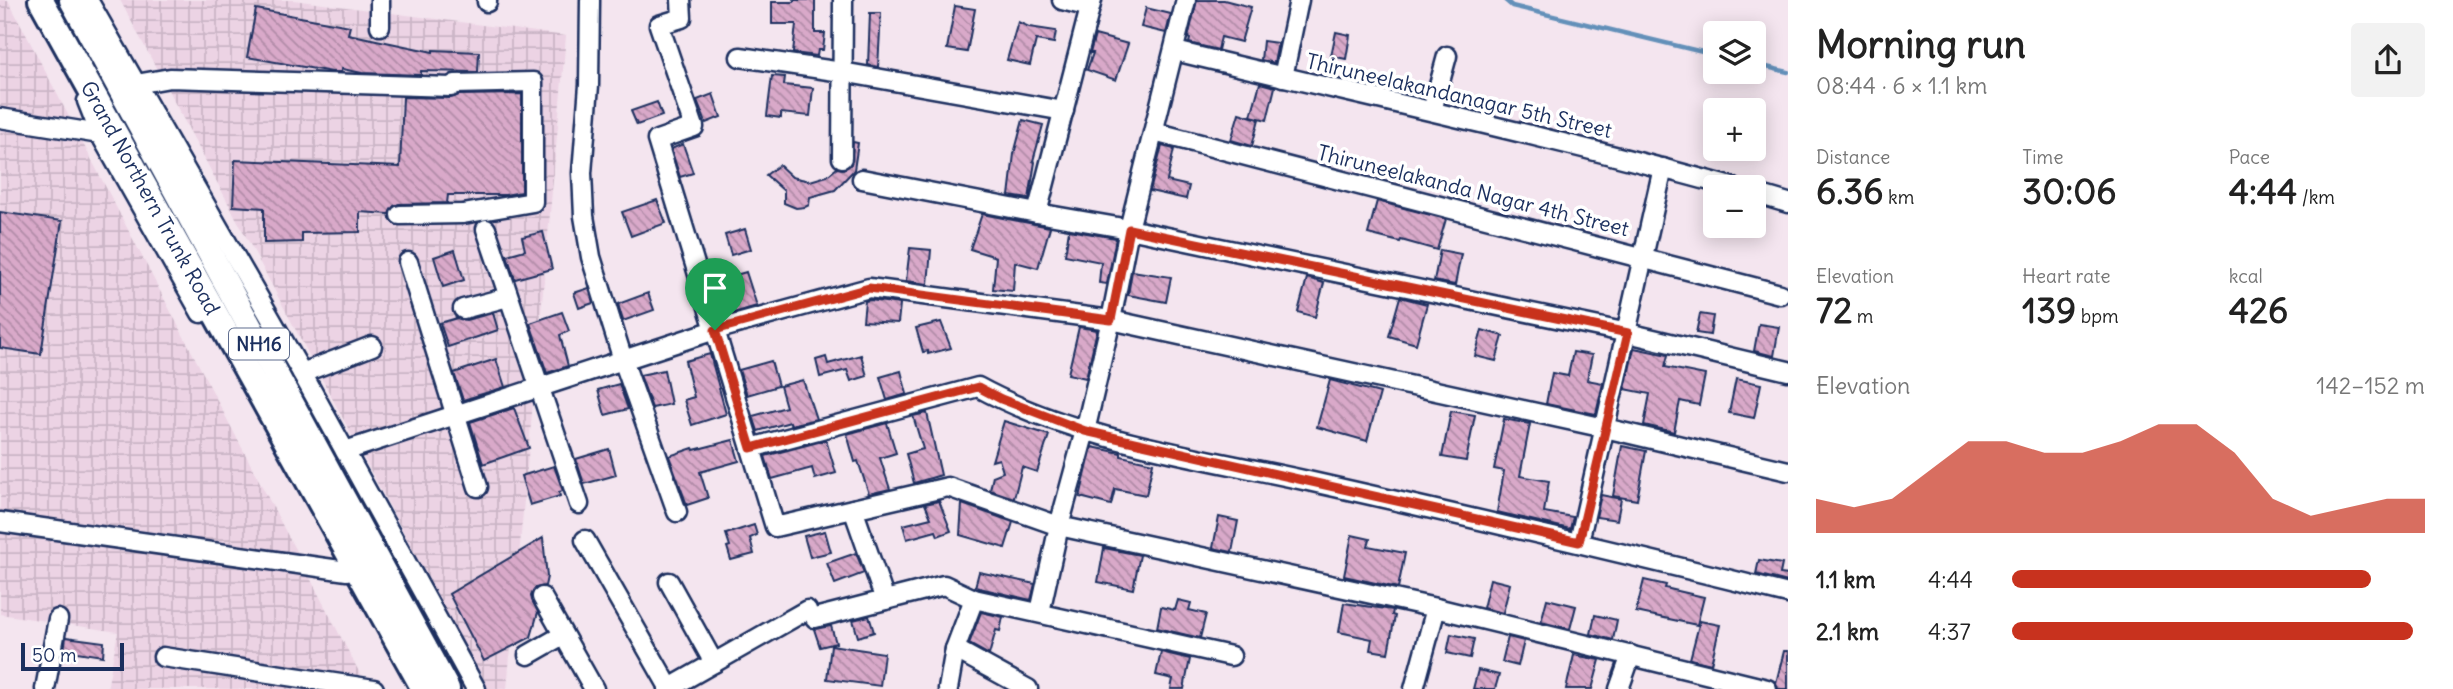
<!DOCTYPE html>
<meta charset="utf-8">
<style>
:root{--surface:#fff;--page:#f2f2f2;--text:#222;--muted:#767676;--accent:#c8321e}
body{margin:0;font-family:Delius,sans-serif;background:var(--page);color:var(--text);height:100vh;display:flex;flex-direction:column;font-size:26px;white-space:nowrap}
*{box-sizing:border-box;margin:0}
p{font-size:23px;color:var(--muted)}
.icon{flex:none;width:38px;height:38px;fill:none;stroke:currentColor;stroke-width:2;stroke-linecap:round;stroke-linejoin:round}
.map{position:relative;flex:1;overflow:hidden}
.drawer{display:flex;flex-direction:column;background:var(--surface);width:665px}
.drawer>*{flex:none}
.fabs{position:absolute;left:1703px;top:21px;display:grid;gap:14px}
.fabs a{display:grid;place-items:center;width:63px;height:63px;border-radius:7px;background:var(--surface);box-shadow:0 4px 18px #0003;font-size:35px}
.scale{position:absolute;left:21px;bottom:18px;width:103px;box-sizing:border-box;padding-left:7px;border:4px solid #1b2f5e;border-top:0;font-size:19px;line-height:24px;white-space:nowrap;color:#1b2f5e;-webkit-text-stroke:5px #fff;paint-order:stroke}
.pin{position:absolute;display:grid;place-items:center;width:60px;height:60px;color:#fff;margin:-72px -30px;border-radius:50% 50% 50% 0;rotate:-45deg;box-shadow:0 0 7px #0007}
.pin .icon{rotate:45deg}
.round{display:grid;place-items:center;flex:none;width:74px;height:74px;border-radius:7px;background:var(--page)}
.summary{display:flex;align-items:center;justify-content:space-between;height:119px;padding:0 28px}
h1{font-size:38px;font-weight:800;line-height:52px}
.metrics{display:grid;grid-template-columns:repeat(3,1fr);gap:10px;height:119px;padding:7px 28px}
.metrics div{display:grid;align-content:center}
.metrics b{font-size:35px;font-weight:800}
.metrics small{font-size:19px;font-weight:400}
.metrics p{font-size:19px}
.chart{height:196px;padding:14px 28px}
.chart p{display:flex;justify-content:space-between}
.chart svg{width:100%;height:126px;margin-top:7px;fill:var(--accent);opacity:.7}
ul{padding:0 28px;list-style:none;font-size:23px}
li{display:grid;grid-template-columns:112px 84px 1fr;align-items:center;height:52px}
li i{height:18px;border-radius:9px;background:var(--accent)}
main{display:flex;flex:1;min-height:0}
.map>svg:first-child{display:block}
.industrial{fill:url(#industrial-grid)}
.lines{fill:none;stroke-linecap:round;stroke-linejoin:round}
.stream{stroke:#6490b9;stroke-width:4.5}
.building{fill:url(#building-back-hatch);stroke:#1b2f5e;stroke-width:2}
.minor-casing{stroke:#1b2f5e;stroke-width:23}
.highway-casing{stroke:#1b2f5e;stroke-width:30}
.minor{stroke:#fff;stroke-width:18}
.highway{stroke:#fff;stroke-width:24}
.route-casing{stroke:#fff;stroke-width:14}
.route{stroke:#c8321e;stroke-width:9}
.labels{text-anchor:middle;stroke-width:7;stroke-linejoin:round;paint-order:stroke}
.shield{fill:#fff;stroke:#5f6d8e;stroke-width:2}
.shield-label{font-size:19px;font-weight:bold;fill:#1b2f5e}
.street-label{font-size:21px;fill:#1b2f5e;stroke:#fff}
</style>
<main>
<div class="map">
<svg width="1788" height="689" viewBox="0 0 1788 689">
<defs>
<pattern id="industrial-grid" width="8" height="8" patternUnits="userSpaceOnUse" patternTransform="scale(1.75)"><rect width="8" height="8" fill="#ecd3e4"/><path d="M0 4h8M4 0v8" fill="none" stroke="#cab5c6"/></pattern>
<pattern id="building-back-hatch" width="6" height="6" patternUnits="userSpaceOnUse" patternTransform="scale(1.75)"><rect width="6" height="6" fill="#d9a9c9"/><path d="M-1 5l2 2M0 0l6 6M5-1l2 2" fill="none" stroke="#af8aa6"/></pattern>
</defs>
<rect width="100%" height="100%" fill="#f4e5ef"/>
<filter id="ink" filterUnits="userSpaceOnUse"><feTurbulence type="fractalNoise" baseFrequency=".0143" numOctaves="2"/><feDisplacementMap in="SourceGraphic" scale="14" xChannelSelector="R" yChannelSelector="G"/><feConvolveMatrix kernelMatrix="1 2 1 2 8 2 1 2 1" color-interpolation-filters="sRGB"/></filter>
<g filter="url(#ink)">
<g class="industrial">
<path d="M0,0h8l360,689h-261l11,-57 -118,-18z"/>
<path d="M120,0h173l273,36 -59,653h-20z"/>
</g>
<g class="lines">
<g class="stream">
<path d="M1505,0l7,6 203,49"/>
<path d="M1754,64l34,8"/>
</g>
</g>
<g class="building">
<path d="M794,0h21v33h10l-2,17h-5l-1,6 -24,-3 3,-29h-24v-22h22z"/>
<path d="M1197,0h27l27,7 -10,35 -20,-5 -3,13 -29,-7 1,-4 -2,-1z"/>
<path d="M955,6l20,3 -8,43 -20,-3z"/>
<path d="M1146,8l25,6 -5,19 -25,-6z"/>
<path d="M256,9l94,17 -2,8 85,18v-2l46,2 -1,20 -57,-1v4l-59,-2 -20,-4 -1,3h-9l-85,-15z"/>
<path d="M870,13h11l-3,54 -10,-2z"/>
<path d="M1018,22l11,5 27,4 -2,12 -18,-3 -6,25 -23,-5z"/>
<path d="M1336,32l14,3 -4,24 -15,-3z"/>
<path d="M1095,35l33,9 -12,36 -29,-10 6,-17h-3z"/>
<path d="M1263,41l15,2 -4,20 -13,-3z"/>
<path d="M772,76l13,1 -1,8 29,3 -3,28 -29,-3v5l-14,-2z"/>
<path d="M1260,83l15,4 -8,33 -16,-4z"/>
<path d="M522,94v98l-17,3h-57l-1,8 -48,1 -5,2 -5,8 -29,-2v20l-58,1v9l-38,1v-35l-31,-2 2,-46 165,7 3,-70 48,1 8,-3z"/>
<path d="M713,94l8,23 -15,6 -9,-23z"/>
<path d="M657,102l5,14 -25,9 -6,-14z"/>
<path d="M1239,113l20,6 -7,27 -21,-6z"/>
<path d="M1023,120l20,5 -10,36 2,1 -6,37 -20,-3 5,-42z"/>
<path d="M853,142l5,1 -4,27 -19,20 -25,7 -1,8 -4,2 -9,1 -12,-5v-12l-18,-16 13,-10 13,12 18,4 17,-5 10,-8 6,1 8,-5z"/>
<path d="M683,144l10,29 -13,4 -9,-28z"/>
<path d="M1162,146l12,3 -7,32 22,5 -3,13 -36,-8z"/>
<path d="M657,200l9,23 -35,13 -9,-24z"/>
<path d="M1377,201l69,18 -9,31 -36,-10 -1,2 -32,-8z"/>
<path d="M0,212l62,9 -21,133 -41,-6z"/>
<path d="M982,214l68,13 -12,41 -23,-6 -2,29 -20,-2 3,-32 -26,-8z"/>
<path d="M745,229l6,20 -20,6 -6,-20z"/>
<path d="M1069,230l47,8 -9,46 -8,-1 2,-21 -36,-7z"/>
<path d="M543,232l9,37 -37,10 -8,-24 18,-5 -3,-13z"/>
<path d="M910,248l21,2 -3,34 -22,-3z"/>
<path d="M455,250l9,30 -21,7 -9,-30z"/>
<path d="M1440,250l21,4 -6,31 -21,-4z"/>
<path d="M1132,271l39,6 -5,25 -38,-7z"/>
<path d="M746,272l11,34 -34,10 -11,-34z"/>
<path d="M1307,278l17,5 -9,34 -17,-5z"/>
<path d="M589,288l4,15 -14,5 -5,-15z"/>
<path d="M648,293l6,17 -31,11 -5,-17z"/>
<path d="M1400,297l27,7 -11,40 -27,-8z"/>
<path d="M870,300l30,4 -2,19 -35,-2 2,-20z"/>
<path d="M562,312l7,19 -9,4 8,31 -21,7 -17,-50z"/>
<path d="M493,313l5,17 -50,17 -8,-24 17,-5 9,2z"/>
<path d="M1700,314l13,2 -3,19 -14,-2z"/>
<path d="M941,322l10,26 -23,6v-3l-5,1 -7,-24z"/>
<path d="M1759,324l20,3 -5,29 -20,-5z"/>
<path d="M1079,327l18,3 -11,48 -18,-4z"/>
<path d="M1482,330l21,6 -7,25 -21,-5z"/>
<path d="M1634,348l34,7 -3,12 40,8 -6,30 -19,-4 -6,31 -30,-7 6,-31 -25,-5z"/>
<path d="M1573,352l19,3 -5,25 16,3 -7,31 -50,-10 6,-31 16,3z"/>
<path d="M710,354l16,60 -34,11 -8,-25 10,-3 -9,-36z"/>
<path d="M861,355l6,21 -16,5 -4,-11 -27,7 -4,-17 10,-3 2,7z"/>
<path d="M496,359l9,28 -42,13 -9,-27z"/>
<path d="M771,361l7,25 -31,9 -8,-25z"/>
<path d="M664,370l7,34 -19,4 -12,-33z"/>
<path d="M901,371l6,23 -20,6 -7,-23z"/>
<path d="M1736,379l25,5 -7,34 -25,-5z"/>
<path d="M803,380l13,39 -25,6 -1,-3 -32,9 -5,-15 33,-9 -6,-21z"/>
<path d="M1330,380l50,13 -13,48 -50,-14z"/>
<path d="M619,384l9,25 -23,6 -7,-25z"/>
<path d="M514,408l15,40 -46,16 -13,-42z"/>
<path d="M1451,411l24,4 -9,46 -24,-4z"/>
<path d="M927,413l14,62 -27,8 -8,-29 17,-5 -10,-33z"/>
<path d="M1504,419l26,5 -10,52 29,5 -5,31 29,5 -3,12 -73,-17 7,-41 -10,-2z"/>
<path d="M1004,421l45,14 -12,37 -15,-5 -8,31 -24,-8 3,-14 10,-4 -4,-13 -7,2z"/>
<path d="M887,423l9,30 -16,5 10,31 -21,5 -11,-33 -3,1 -8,-28z"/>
<path d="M733,440l6,21 -39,11 8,26 -21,7 -18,-49 24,-8 1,2z"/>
<path d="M826,440l10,33 -21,6 -3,-11 -40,11 -7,-23z"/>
<path d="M1622,446l24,5 -9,49 -24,-4z"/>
<path d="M1092,447l29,6v3l32,7 -7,32 -31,-6 -4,16 -31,-8z"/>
<path d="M609,449l7,26 -32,9 -8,-25z"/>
<path d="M554,466l9,25 -4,1 1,4 -30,9 -9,-29z"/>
<path d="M1601,495l20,4 -4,21 -21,-3z"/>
<path d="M939,501l12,30 -13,5 -2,-5 -29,8 -4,-14 28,-7 -6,-14z"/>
<path d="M962,504l51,18 -8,26 -45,-13z"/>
<path d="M1219,517l19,4 -6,31 -19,-4z"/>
<path d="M754,525l3,10 -7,3 4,16 -23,6 -4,-13 3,-1 -4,-12z"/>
<path d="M825,531l6,21 -21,5 -6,-21z"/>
<path d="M1352,535l18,4 -2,7 37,7 -7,35 -54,-12z"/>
<path d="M543,538l4,39 -2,9 -9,2 -5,8 7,16 -7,25 -47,24 -35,-67z"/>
<path d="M1104,548l36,7 -7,34 -35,-7z"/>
<path d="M856,553l8,20 -29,11 -8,-21z"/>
<path d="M1759,560l23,4 -2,10 8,1v7l-32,-8z"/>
<path d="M979,572l56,12 -4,16 -56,-13z"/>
<path d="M1490,579l20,5 -7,29 -20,-5z"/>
<path d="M1644,580l22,5 -1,3 39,9 -7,28 -61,-13z"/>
<path d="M1547,599l29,7 -6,23 -29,-7z"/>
<path d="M1178,600l13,3 -2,7 17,4 -6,24 -43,-10 4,-21 14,3z"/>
<path d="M1344,603l49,7 -1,5 3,1 -7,37 -18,-3 2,-11 -33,-7z"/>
<path d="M981,612l22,5 -3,14 -4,-1 -7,25 -20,-11z"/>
<path d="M1595,615l22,5 -4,20 -22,-6z"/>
<path d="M869,616l5,16 -16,5 -5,-17z"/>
<path d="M1700,621l20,4 -9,39 -21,-5z"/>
<path d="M831,626l5,17 -16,4 -6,-18z"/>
<path d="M1451,634l23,5 -4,19 -23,-5z"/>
<path d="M66,637l38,5 -1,14 -39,-6z"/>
<path d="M1508,637l16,4 -6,25 -16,-4z"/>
<path d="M831,645l53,8 -4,33 -53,-7z"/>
<path d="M1784,651h4v38h-10l-2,-6z"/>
<path d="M1161,652l29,7 -6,30h-13l2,-10 -17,-4z"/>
<path d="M1574,655l26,5 -8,29h-26z"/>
<path d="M1478,670l21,5 -4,14h-22z"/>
</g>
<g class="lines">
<g class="minor-casing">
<g id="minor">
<path d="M88,0l214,373 174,316"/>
<path d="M487,0v2"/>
<path d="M590,0l-1,85 -7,88 2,43 7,41 32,103 54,152"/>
<path d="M681,0l1,18 -23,7 35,102 -37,13 118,387 173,-40 111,39 -19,86"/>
<path d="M1062,0l28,7"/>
<path d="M380,26v-26"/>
<path d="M1175,51c186,45 373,85 557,136"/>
<path d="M740,57l102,15 222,39"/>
<path d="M1283,77l16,-77"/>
<path d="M136,84l34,-6 281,9 4,-3 78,-2v120l-70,12 -63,1"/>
<path d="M87,101l13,33 101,179"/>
<path d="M1432,111l15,-55"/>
<path d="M0,118l100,16"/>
<path d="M1154,132l626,162"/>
<path d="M842,158l1,-158"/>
<path d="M862,179l175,34 92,16 499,104 160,38"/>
<path d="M1754,193l34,10"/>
<path d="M1037,213l55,-213"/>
<path d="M486,229l93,275"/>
<path d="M408,262l70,225"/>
<path d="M463,309l45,-12"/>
<path d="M302,373l70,-27"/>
<path d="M751,448l227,-61c97,53 222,70 330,94 161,36 320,73 480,113"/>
<path d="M345,451l370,-121 154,-42 242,32 18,-91 57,-229"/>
<path d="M853,509l32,91"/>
<path d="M0,522l347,49"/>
<path d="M585,540l85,149"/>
<path d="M1579,542l84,-374"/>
<path d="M669,582l45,81"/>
<path d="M542,597l52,92"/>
<path d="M815,618l129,-33 30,14 257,57"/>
<path d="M955,649l73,40"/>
<path d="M528,655l35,-20"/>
<path d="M163,657l211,32"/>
<path d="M45,689l13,-70"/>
<path d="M668,689l139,-79"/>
<path d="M948,689l7,-40 19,-50"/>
<path d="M1414,689l22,-81"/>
<path d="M1619,689l12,-34"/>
<path d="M1767,689l-331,-81 -377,-82 26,-95 26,-111 494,108 183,43"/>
</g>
</g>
<g class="highway-casing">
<g id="highway">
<path d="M41,0l383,689"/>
<path d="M72,0l375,689"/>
</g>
</g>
<use href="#minor" class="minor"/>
<use href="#highway" class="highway"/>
</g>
</g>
<g class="lines" filter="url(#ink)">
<g class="route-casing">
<path id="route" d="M1129,229l499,104 -49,209 -494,-111 -84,-32 -23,-12 -227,61 -36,-118 154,-42 242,32z"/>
</g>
<use href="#route" class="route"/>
</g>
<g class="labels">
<rect class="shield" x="229" y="328.5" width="60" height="31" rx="5"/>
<g class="shield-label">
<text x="259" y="351">NH16</text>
</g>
<g class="street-label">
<text transform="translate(1459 96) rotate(13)" y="7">Thiruneelakandanagar 5th Street</text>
<text transform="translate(1473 191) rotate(14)" y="7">Thiruneelakanda Nagar 4th Street</text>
<text transform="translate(150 198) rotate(61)" y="7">Grand Northern Trunk Road</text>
</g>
</g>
</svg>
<div class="fabs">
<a><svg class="icon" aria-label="layers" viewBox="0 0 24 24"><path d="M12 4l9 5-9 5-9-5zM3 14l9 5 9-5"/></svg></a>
<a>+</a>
<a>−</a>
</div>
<div class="scale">50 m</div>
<div class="pin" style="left:715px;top:330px;background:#1e9e55"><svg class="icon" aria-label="arrive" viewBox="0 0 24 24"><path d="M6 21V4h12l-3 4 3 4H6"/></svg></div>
</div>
<section class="drawer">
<div class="summary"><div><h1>Morning run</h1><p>08:44 · 6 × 1.1 km</p></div><a class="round"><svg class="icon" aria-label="share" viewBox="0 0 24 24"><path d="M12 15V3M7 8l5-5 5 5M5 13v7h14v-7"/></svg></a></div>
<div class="metrics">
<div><p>Distance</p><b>6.36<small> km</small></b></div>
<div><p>Time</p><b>30:06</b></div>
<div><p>Pace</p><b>4:44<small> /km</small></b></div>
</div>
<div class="metrics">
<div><p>Elevation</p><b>72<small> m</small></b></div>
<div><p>Heart rate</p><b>139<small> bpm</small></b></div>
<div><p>kcal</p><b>426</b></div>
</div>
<div class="chart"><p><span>Elevation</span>142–152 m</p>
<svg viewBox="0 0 160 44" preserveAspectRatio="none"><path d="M0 44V32L10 35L20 32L30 22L40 12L50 12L60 16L70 16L80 12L90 6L100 6L110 16L120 32L130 38L140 35L150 32L160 32V44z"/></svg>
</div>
<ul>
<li><b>1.1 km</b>4:44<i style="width:87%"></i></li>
<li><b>2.1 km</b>4:37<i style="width:97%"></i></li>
</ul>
</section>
</main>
